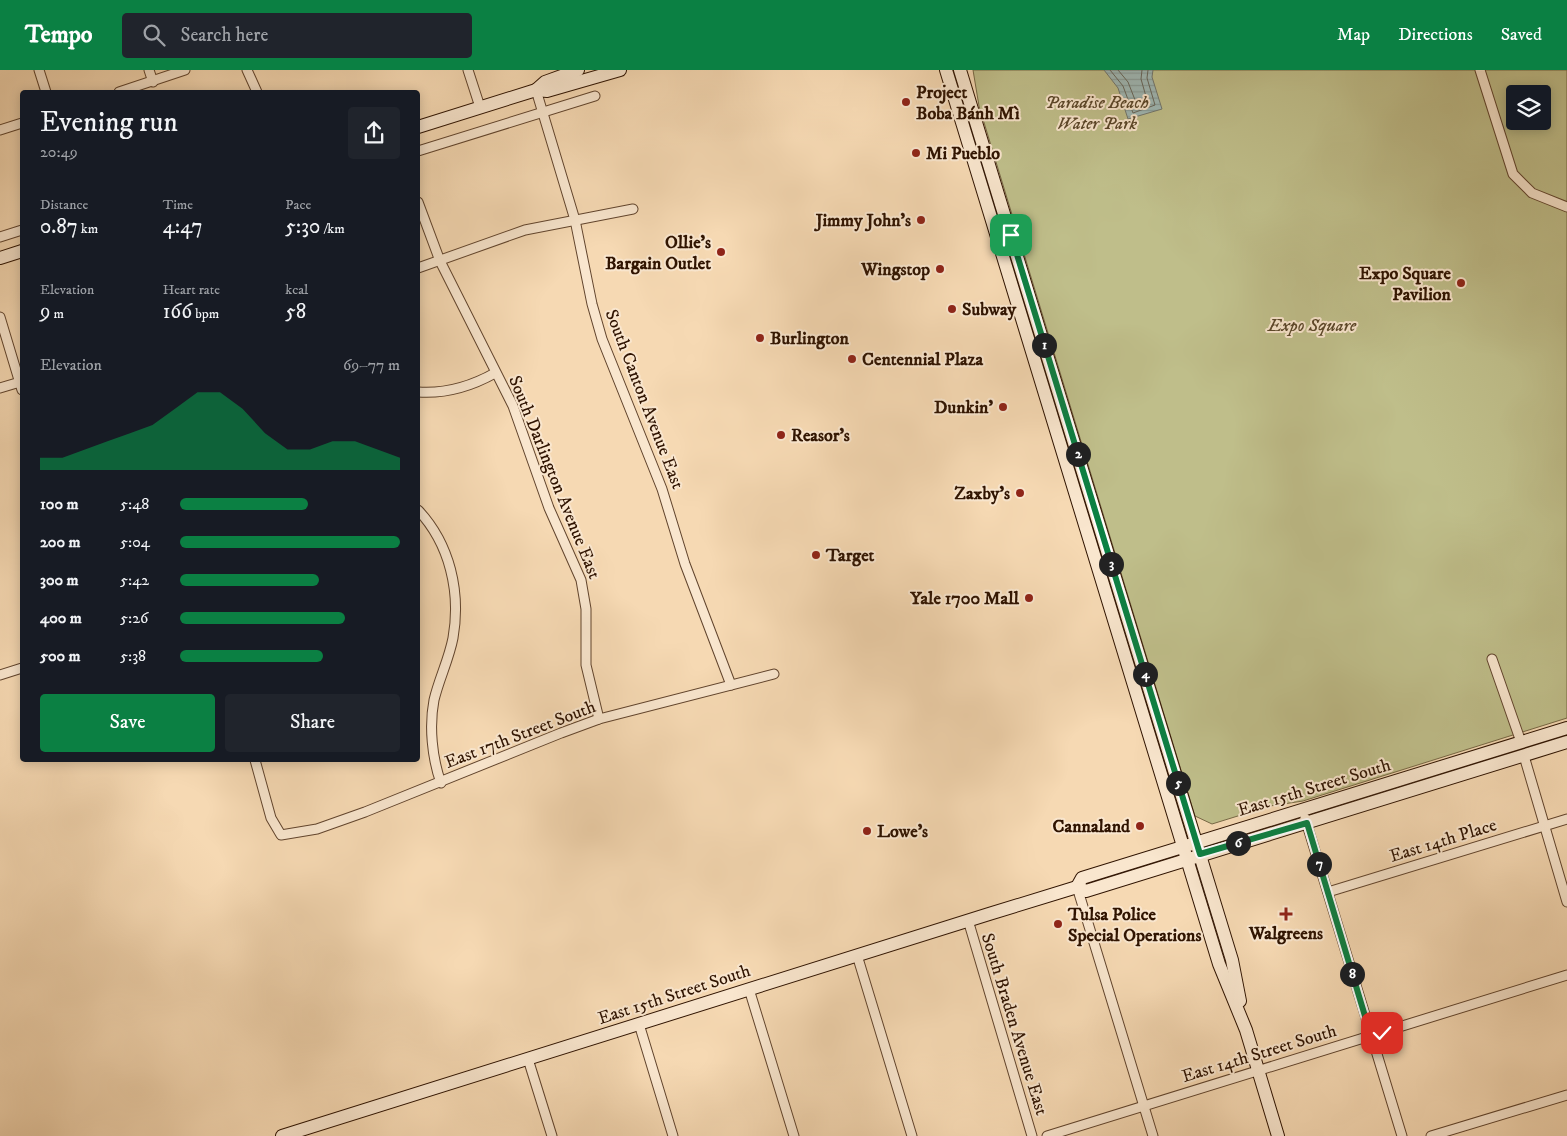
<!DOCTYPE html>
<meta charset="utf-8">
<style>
:root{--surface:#171b24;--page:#20242c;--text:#f1f3f6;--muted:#9ea1a6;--accent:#0b8043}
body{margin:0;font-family:"IM FELL DW Pica",serif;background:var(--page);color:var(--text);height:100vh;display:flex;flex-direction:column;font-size:19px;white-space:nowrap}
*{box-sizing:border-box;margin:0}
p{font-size:16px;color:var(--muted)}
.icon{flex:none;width:28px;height:28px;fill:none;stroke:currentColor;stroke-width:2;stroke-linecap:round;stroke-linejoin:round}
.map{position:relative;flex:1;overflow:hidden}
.sheet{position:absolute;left:20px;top:20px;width:400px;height:672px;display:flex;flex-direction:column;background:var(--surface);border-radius:5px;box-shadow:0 2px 12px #0003}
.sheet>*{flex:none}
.buttons{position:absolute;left:1506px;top:15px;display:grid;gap:10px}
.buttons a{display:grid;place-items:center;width:45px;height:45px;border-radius:5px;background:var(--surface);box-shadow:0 2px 12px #0003;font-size:25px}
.pin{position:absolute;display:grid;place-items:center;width:42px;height:42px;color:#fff;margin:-21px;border-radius:10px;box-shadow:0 2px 8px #0006}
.km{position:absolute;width:25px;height:25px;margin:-12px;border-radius:50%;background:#222;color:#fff;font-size:14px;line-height:25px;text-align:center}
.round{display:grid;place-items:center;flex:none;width:52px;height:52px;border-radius:5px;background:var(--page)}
.headline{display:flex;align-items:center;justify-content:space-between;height:85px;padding:0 20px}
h1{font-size:28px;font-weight:600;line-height:38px}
.stats{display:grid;grid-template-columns:repeat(3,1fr);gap:8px;height:85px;padding:5px 20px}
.stats div{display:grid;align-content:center}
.stats b{font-size:21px;font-weight:600}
.stats small{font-size:14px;font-weight:400}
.stats p{font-size:14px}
.chart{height:140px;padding:10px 20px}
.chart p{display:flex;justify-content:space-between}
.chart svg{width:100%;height:90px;margin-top:5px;fill:var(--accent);opacity:.7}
.cta{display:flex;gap:10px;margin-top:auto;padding:10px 20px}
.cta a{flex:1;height:58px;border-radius:5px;background:var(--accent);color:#fff;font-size:20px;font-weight:600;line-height:58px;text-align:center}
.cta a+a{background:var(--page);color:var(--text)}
ul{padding:0 20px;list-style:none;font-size:16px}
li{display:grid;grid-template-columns:80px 60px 1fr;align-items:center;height:38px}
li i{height:12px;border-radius:6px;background:var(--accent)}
header{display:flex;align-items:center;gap:30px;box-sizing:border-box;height:70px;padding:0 25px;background:var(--accent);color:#fff}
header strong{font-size:24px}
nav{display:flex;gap:28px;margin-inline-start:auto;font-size:18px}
.search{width:350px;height:45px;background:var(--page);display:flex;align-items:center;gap:12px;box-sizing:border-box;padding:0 18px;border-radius:5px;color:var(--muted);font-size:19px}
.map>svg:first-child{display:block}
.green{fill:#bfbe8a;stroke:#776845;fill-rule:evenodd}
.water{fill:url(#water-rules);stroke:#72766d}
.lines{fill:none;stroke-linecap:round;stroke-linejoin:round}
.shore{stroke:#67665a;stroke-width:1}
.street-casing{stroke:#61442d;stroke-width:11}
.secondary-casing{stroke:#2f1300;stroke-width:14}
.street{stroke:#f9e6ce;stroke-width:9}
.secondary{stroke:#f9e6ce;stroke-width:12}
.route-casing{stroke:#fff;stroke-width:10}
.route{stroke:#0b8043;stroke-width:6}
.poi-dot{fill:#8f2418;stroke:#f9e6ce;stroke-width:2}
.labels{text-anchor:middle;stroke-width:4;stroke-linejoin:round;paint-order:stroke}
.poi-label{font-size:18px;font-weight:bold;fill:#2f1300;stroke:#f9e6ce;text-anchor:start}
.park-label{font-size:18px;font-style:italic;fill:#5a4629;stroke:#f9e6ce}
.street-label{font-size:18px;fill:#2f1300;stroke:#f9e6ce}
</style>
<header>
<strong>Tempo</strong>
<div class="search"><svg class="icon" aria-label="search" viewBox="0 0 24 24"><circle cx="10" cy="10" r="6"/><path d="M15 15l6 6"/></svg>Search here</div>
<nav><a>Map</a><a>Directions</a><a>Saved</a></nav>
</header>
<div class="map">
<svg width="1567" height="1066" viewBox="0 0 1567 1066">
<defs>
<pattern id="water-rules" width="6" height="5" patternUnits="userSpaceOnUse" patternTransform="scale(1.25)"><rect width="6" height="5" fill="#9fb8b5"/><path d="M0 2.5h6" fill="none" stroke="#899d9a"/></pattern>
</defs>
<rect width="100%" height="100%" fill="#f6d9b3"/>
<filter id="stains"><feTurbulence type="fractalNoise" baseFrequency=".004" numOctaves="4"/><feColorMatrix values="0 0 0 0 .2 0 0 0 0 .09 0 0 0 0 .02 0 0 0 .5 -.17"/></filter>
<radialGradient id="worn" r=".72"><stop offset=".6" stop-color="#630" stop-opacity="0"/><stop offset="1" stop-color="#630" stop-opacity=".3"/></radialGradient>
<path class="green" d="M973,0h594v648l-264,83 -33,5 -58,18 -17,-8 -216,-710zM1515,24h27v27h-27z"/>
<path class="water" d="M1104,0h49l-1,7 10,32 -34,10 -10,-31z"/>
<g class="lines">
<g class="shore">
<path d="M1110,0l13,16 10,27 22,-8 -8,-27 1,-8"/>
<path d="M1118,0l10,12 9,23 10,-5 -6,-21 1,-9"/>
</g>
<g class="street-casing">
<g id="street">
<path d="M39,0l7,22"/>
<path d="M149,0l4,12"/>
<path d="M247,0l10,22"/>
<path d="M468,0l12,37"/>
<path d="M1480,0l33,104 19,19 35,14"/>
<path d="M536,20l39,130 17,84 10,35 60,150 23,75 46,121"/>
<path d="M119,22l66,-22"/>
<path d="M0,60l22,-7"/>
<path d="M418,81l177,-55"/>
<path d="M418,132l22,59 73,145 36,102 32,72 5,29v56l13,54"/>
<path d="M0,167l22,-7"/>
<path d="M418,198l107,-38 108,-21"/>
<path d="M0,247l22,73"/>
<path d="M0,318l20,-6"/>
<path d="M418,322c28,2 52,-5 77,-19"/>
<path d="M418,440c32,34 43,82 35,128 -4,21 -14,41 -19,62 -5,26 -2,58 7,83"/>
<path d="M1492,589l29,83"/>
<path d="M0,605l22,-7"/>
<path d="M1524,686l43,146"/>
<path d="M255,690l16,58 10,17 36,-6 48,-17 196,-79 38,-14 175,-45"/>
<path d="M1305,748l97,318"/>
<path d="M1077,817l76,249"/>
<path d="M1328,822l239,-73"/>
<path d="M968,850l64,216"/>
<path d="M857,885l55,181"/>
<path d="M749,919l45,147"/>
<path d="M639,954l34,112"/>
<path d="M528,989l24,77"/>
<path d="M1047,1066l520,-161"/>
<path d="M1431,1066l136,-41"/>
</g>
</g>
<g class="secondary-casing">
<g id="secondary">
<path d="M946,0l273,894 27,66 32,106"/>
<path d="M960,0l272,890 8,41"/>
<path d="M536,20l9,-8 33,-12"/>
<path d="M418,57l118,-37 11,1 73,-21"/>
<path d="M0,188l22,-7"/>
<path d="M1077,817l5,-9 485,-150"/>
<path d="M282,1066l707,-222 88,-27 9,4 481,-149"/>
</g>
</g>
<use href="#street" class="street"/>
<use href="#secondary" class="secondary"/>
</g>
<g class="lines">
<g class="route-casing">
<path id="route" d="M1011,165l189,619 107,-31 64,213 11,-3"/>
</g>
<use href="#route" class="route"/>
</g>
<g class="poi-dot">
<circle cx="906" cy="32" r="5"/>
<circle cx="916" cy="83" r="5"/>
<circle cx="921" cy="150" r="5"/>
<circle cx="721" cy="182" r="5"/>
<circle cx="940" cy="199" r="5"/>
<circle cx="1461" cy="213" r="5"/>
<circle cx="952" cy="239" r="5"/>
<circle cx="760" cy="268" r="5"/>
<circle cx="852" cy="289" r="5"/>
<circle cx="1003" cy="337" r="5"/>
<circle cx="781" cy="365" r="5"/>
<circle cx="1020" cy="423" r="5"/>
<circle cx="816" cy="485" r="5"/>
<circle cx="1029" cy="528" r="5"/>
<circle cx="1140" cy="756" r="5"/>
<circle cx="867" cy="761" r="5"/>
<path d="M1283.5 836.5h5v5h5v5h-5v5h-5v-5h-5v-5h5z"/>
<circle cx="1058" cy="854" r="5"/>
</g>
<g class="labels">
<g class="poi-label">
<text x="916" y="28">Project<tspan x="916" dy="21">Boba Bánh Mì</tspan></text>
<text x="926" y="89">Mi Pueblo</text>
<text x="911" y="156" text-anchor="end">Jimmy John's</text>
<text x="711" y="178" text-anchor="end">Ollie's<tspan x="711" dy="21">Bargain Outlet</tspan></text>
<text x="930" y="205" text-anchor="end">Wingstop</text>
<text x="1451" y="209" text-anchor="end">Expo Square<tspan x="1451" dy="21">Pavilion</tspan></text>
<text x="962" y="245">Subway</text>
<text x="770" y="274">Burlington</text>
<text x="862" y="295">Centennial Plaza</text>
<text x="993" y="343" text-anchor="end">Dunkin'</text>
<text x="791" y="371">Reasor's</text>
<text x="1010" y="429" text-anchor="end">Zaxby's</text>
<text x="826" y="491">Target</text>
<text x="1019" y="534" text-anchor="end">Yale 1700 Mall</text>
<text x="1130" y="762" text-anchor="end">Cannaland</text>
<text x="877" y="767">Lowe's</text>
<text x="1068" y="850">Tulsa Police<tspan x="1068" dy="21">Special Operations</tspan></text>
<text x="1286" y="869" text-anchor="middle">Walgreens</text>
</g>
<g class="park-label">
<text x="1097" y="38">Paradise Beach<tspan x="1097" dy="21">Water Park</tspan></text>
<text x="1312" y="261">Expo Square</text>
</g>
<g class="street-label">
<text transform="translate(645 329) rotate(69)" y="6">South Canton Avenue East</text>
<text transform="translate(555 407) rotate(68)" y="6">South Darlington Avenue East</text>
<text transform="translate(520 664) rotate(-21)" y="6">East 17th Street South</text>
<text transform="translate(1314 717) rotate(-17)" y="6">East 15th Street South</text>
<text transform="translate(1443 770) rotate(-17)" y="6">East 14th Place</text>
<text transform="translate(674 924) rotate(-18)" y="6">East 15th Street South</text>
<text transform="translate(1015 954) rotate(73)" y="6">South Braden Avenue East</text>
<text transform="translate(1259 983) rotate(-17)" y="6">East 14th Street South</text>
</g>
</g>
<rect width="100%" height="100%" filter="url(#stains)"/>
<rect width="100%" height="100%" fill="url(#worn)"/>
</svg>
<div class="buttons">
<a><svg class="icon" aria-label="layers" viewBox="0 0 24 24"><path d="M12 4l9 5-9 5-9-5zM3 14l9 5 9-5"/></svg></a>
</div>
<div class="pin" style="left:1011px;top:165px;background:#1e9e55"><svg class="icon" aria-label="arrive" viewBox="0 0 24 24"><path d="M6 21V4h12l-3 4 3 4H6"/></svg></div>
<div class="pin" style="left:1382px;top:963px;background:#d93025"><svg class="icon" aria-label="check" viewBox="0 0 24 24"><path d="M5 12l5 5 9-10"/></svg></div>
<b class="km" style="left:1044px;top:275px">1</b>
<b class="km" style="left:1078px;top:384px">2</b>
<b class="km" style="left:1111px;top:494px">3</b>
<b class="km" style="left:1145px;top:604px">4</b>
<b class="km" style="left:1178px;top:713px">5</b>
<b class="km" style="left:1238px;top:773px">6</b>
<b class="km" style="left:1319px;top:794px">7</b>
<b class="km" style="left:1352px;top:904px">8</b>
<section class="sheet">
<div class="headline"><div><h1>Evening run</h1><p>20:49</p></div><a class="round"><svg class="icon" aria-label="share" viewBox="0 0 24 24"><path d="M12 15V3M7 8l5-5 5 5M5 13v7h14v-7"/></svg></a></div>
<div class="stats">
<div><p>Distance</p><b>0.87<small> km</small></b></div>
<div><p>Time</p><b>4:47</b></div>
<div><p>Pace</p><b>5:30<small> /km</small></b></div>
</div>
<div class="stats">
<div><p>Elevation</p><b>9<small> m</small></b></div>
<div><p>Heart rate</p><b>166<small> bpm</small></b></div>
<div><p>kcal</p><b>58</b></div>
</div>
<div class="chart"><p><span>Elevation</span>69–77 m</p>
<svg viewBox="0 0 160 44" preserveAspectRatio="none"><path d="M0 44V38L10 38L20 34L30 30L40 26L50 22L60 14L70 6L80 6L90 14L100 26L110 34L120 34L130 30L140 30L150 34L160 38V44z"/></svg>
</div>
<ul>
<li><b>100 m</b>5:48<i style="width:58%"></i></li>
<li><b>200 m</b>5:04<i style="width:100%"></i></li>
<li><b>300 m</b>5:42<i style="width:63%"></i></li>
<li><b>400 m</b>5:26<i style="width:75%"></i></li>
<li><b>500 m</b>5:38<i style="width:65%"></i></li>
</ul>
<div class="cta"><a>Save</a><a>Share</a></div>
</section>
</div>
